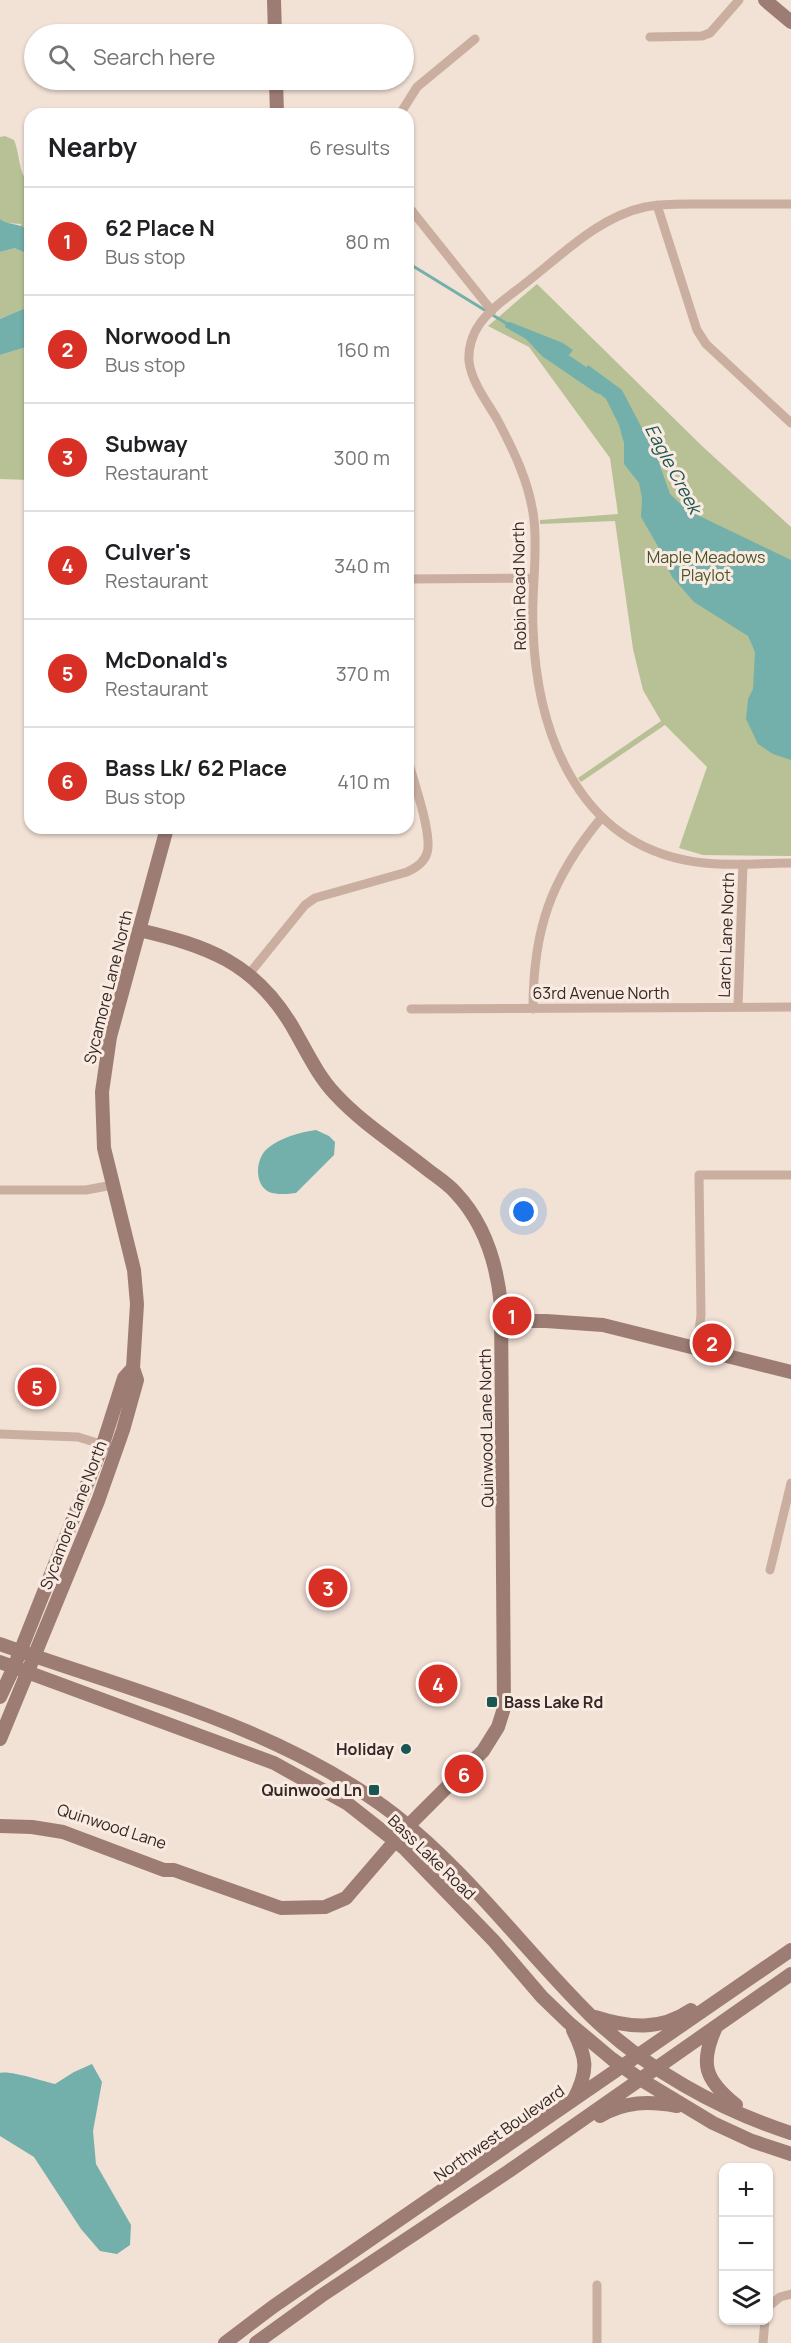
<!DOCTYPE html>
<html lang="en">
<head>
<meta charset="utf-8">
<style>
  :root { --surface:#fff; --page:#f6f6f6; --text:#202124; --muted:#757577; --line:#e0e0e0; --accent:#d93025 }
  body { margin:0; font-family:Manrope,sans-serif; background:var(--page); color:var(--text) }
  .controls { position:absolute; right:18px; bottom:18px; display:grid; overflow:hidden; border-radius:12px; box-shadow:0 2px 4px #0004 }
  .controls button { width:54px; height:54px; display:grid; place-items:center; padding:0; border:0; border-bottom:2px solid var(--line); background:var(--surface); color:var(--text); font:30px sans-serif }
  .you { position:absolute; left:524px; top:1212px; width:21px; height:21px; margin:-15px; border:4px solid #fff; border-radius:50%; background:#1a73e8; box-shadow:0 0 0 9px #1a73e833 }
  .badge { display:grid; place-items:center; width:39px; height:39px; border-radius:50%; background:var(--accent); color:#fff; font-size:20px; font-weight:700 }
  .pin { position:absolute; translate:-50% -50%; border:3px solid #fff; box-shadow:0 2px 6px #0006 }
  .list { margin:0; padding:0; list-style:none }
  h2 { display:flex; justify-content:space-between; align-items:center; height:78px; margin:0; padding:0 24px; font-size:26px }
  h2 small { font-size:20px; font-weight:400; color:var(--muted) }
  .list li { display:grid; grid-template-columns:39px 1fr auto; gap:18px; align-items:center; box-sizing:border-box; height:108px; padding:0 24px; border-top:2px solid var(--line) }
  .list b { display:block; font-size:22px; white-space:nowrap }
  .list p { margin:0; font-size:20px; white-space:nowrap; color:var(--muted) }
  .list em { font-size:20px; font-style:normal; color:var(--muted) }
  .icon { flex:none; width:33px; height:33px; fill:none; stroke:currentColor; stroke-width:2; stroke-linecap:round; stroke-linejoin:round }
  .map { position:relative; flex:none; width:791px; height:2343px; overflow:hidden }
  .search { position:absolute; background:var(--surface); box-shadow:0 2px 4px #0004; left:24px; top:24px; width:390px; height:66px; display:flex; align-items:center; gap:15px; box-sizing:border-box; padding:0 21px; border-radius:33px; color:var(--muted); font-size:22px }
  .panel { position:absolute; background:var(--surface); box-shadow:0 2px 4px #0004; left:24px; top:108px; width:390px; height:726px; border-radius:18px }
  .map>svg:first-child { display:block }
</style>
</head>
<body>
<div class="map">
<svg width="791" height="2343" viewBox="0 0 791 2343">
  <rect width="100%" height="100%" fill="#f2e1d5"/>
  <path fill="#b7c195" d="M5,136L14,140C21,157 17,171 30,185V311L23,309L0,319V252L15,248L21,224L5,223L0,219V137Z
    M537,284L702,446L791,527V856L703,855L679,848L707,767L665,725L581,782L578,778L661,721L643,690L633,649L615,521L540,524V520L618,514L610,458L529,347L488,326Z
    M30,346V480L0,479V355Z"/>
  <path fill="#73b0ab" d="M0,219C11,228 28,220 30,239C30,245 30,248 26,253L15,248L0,252Z
    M23,309L30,311V346L0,355V319Z
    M510,322L563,343L573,350L561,365L539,353L526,339L505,327L506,323Z
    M588,365L622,390L657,457L670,494L687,510L791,560V760L773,754L758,744L746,719L748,699L753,689L755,652L748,636L694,602L672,577L660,550L641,517L642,498L639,483L624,464V443L619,425L606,399L580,376Z
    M316,1130L329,1136L335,1142L334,1155L296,1193C288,1194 277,1195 269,1192C253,1184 256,1157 268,1148C280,1138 300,1132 316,1130Z
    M92,2064L102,2082L93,2131L96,2164L131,2225L130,2245L117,2254L100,2251L81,2229L34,2157L0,2136V2073C10,2070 42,2081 55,2084L74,2072Z"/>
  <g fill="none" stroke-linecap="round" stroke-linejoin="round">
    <path stroke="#73b0ab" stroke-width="3" d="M408,263L509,325"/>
    <path stroke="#73b0ab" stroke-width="16" d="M547,350L600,386"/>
    <path stroke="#caafa1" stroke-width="9" d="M650,37L702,36L710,33L739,0
      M320,113L322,114
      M400,114L417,87L475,39
      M791,204C762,204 733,204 704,204C685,204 664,203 645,207C599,217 563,254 527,282C511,295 490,308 479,325C472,335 468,349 469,361C471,381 487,402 497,419C514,451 530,484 534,520C538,556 531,593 533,629C537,737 581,850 704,863C733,866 762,863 791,863
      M657,205L697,330L706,344L791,423
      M408,206L492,311
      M408,579L534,578
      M249,974L305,905L315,898L407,872C416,868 424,863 427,853C433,835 413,780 408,760
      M738,1007L743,864
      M411,1009L791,1007
      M533,1009C533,929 551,878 602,817
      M0,1190H86L113,1185
      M693,1347L699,1331L701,1315L699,1175H791
      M0,1434L78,1437L117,1449
      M770,1570L791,1483
      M597,2285V2343
      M768,2307L780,2297L791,2294
      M763,2343L765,2320"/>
    <path stroke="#9d7d73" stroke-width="14" d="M274,0L275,34
      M765,0L791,22
      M276,80L277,114
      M501,1321H546L603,1325L791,1372
      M0,1644C134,1692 281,1727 395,1815C469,1873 525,1951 591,2016C646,2069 719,2110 791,2133
      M0,1662L274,1763L348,1804L404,1848L494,1941L542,1997L569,2023L612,2059L640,2079L713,2123L752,2141L791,2154
      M0,1697L14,1667L103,1444L124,1378L133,1368
      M0,1739L98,1501L123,1430L137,1380L133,1368L137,1304L134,1270L104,1148L102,1092L110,1037L167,828
      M0,1826L32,1827L63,1832L164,1870H174L281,1908L325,1907L346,1898L408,1826L483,1751L498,1727L504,1708L501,1305C497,1264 485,1224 456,1193C448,1184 437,1177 428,1170C397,1145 363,1124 336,1095C317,1075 306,1050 292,1026C254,962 207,946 139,930
      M595,2017C629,2028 660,2031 691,2010
      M716,2027C699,2064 705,2080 736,2105
      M573,2030C587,2058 589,2070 574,2099
      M600,2116C625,2101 649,2101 677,2106
      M225,2343L274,2306L791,1950
      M256,2343L321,2296L509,2171L791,1974"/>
  </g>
  <g fill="#195653" stroke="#f9ebe1" stroke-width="2">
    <rect x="486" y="1696" width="12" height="12" rx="3"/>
    <circle cx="406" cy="1749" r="6"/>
    <rect x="368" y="1784" width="12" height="12" rx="3"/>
  </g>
  <g text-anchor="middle" stroke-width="6" stroke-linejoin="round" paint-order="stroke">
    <g font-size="16" fill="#485327" stroke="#f9ebe1">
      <text x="706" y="563">Maple Meadows<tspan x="706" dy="18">Playlot</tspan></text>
    </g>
    <g font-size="16" fill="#342724" stroke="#f9ebe1">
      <text transform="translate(519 586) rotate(-91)" y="6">Robin Road North</text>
      <text transform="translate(726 935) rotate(-88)" y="6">Larch Lane North</text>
      <text transform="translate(108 987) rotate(-76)" y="6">Sycamore Lane North</text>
      <text x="601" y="999">63rd Avenue North</text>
      <text transform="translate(486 1428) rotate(-91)" y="6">Quinwood Lane North</text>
      <text transform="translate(73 1515) rotate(-69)" y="6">Sycamore Lane North</text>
      <text transform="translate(112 1826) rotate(18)" y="6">Quinwood Lane</text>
      <text transform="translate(432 1857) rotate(44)" y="6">Bass Lake Road</text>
      <text transform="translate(499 2133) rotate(-35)" y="6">Northwest Boulevard</text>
    </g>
    <g font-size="16" font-weight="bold" fill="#342724" stroke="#f9ebe1" text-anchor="end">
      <text x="504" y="1708" text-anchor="start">Bass Lake Rd</text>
      <text x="394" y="1755">Holiday</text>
      <text x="362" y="1796">Quinwood Ln</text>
    </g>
    <g font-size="18" font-style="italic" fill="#195653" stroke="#f9ebe1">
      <text transform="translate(673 469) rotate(62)" y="6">Eagle Creek</text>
    </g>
  </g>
</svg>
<div class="controls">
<button>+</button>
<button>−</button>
<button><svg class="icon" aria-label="layers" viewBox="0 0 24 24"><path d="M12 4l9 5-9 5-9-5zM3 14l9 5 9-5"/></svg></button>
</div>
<div class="you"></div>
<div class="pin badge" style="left:512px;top:1316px">1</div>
<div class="pin badge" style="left:712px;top:1343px">2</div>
<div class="pin badge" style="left:328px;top:1588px">3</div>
<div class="pin badge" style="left:438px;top:1684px">4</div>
<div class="pin badge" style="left:37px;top:1387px">5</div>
<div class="pin badge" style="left:464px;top:1774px">6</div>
<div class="search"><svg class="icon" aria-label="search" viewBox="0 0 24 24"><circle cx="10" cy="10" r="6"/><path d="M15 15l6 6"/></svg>Search here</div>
<section class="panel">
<h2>Nearby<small>6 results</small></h2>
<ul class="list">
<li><span class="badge">1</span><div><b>62 Place N</b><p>Bus stop</p></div><em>80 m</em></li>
<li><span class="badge">2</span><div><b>Norwood Ln</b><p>Bus stop</p></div><em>160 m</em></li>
<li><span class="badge">3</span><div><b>Subway</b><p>Restaurant</p></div><em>300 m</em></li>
<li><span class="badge">4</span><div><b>Culver's</b><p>Restaurant</p></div><em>340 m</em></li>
<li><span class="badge">5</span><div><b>McDonald's</b><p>Restaurant</p></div><em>370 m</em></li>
<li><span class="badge">6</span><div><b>Bass Lk/ 62 Place</b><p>Bus stop</p></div><em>410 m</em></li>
</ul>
</section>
</div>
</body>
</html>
